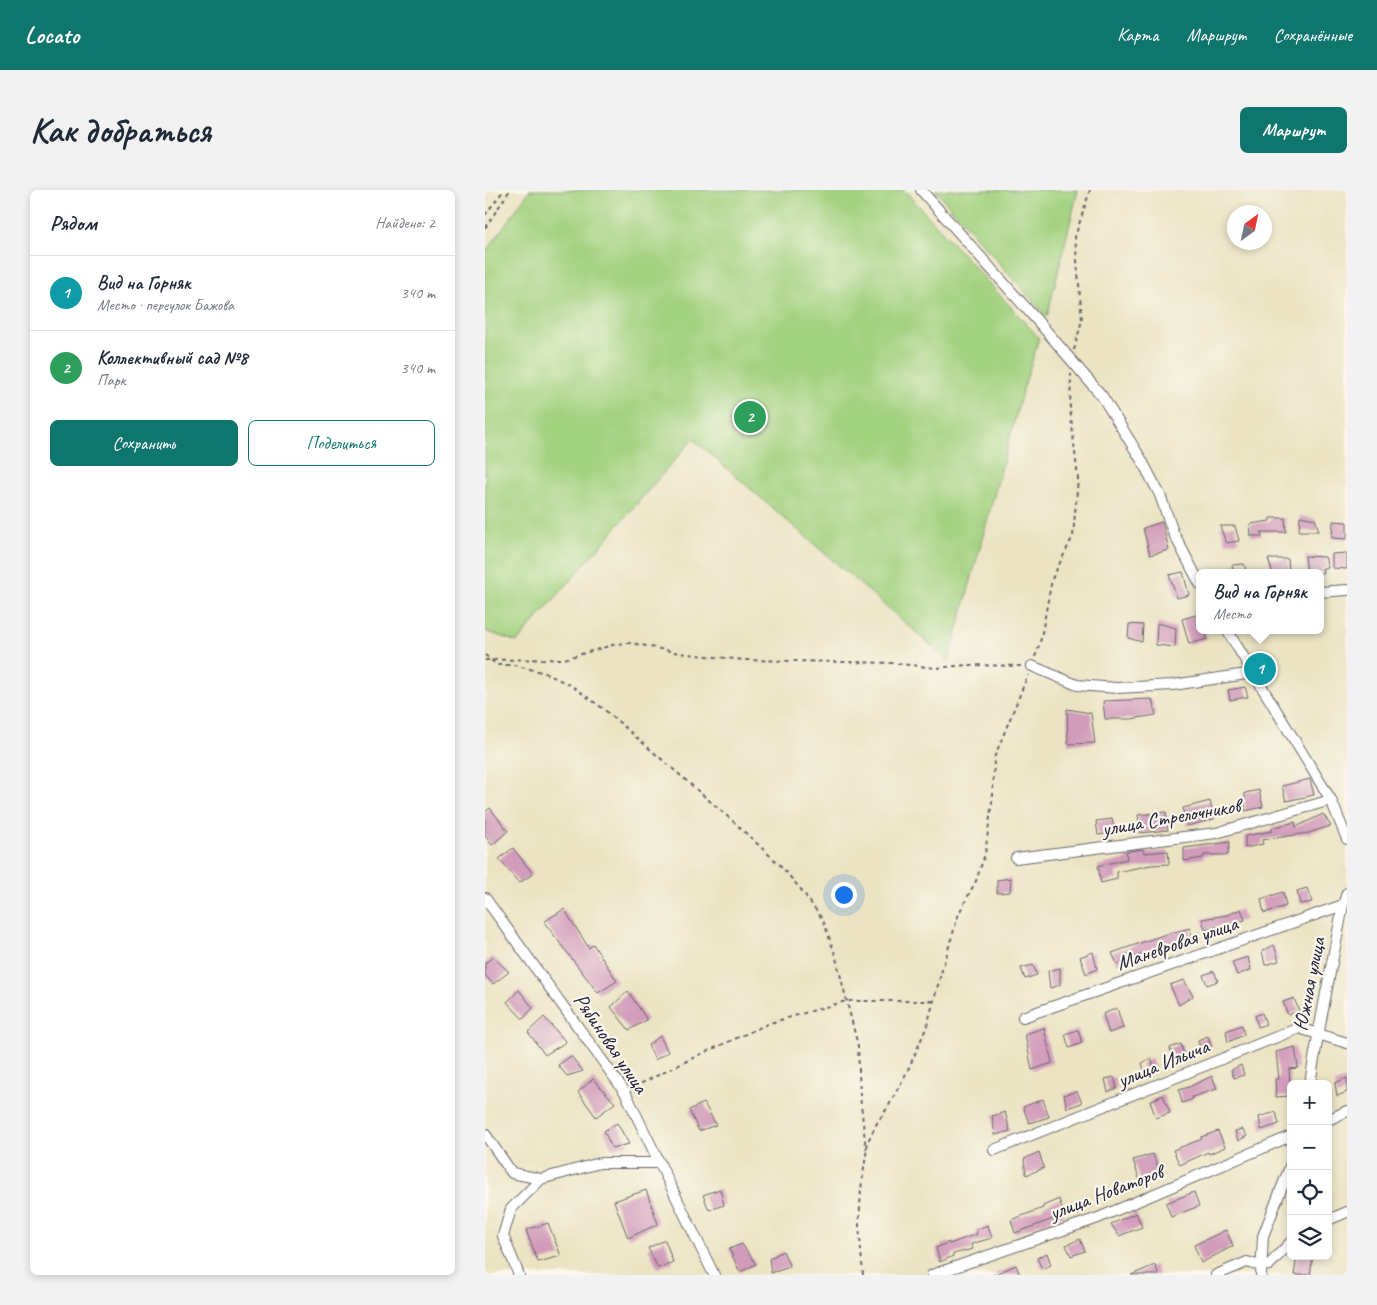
<!DOCTYPE html>
<html lang="ru">
<head>
<meta charset="utf-8">
<style>
  :root { --surface:#fff; --page:#f2f2f3; --text:#1f2937; --muted:#747a83; --line:#e0e1e3; --accent:#0f766e }
  body { margin:0; font-family:Caveat,sans-serif; background:var(--page); color:var(--text) }
  .controls { position:absolute; right:15px; bottom:15px; display:grid; overflow:hidden; border-radius:8px; box-shadow:0 2px 8px #0003 }
  .controls button { width:45px; height:45px; display:grid; place-items:center; padding:0; border:0; border-bottom:1px solid var(--line); background:var(--surface); color:var(--text); font:25px sans-serif }
  .compass { position:absolute; left:742px; top:15px; width:45px; height:45px; border-radius:50%; background:var(--surface); box-shadow:0 2px 8px #0003; rotate:33deg }
  .you { position:absolute; left:358px; top:704px; width:18px; height:18px; margin:-12px; border:4px solid #fff; border-radius:50%; background:#1a73e8; box-shadow:0 0 0 8px #1a73e833 }
  .badge { display:grid; place-items:center; width:32px; height:32px; border-radius:50%; background:var(--accent); color:#fff; font-size:16px; font-weight:700 }
  .pin { position:absolute; translate:-50% -50%; border:2px solid #fff; box-shadow:0 1px 5px #0006 }
  .popup { position:absolute; left:711px; top:379px; width:128px; height:65px; box-sizing:border-box; display:grid; place-content:center; border-radius:8px; background:var(--surface); filter:drop-shadow(0 1px 4px #0005); font-size:16px; white-space:nowrap; color:var(--muted) }
  .popup b { font-size:19px; color:var(--text) }
  .popup::after { content:''; position:absolute; left:50%; top:100%; margin-left:-10px; border:10px solid transparent; border-top-color:var(--surface) }
  .list { margin:0; padding:0; list-style:none }
  h2 { display:flex; justify-content:space-between; align-items:center; height:65px; margin:0; padding:0 20px; font-size:21px }
  h2 small { font-size:16px; font-weight:400; color:var(--muted) }
  .list li { display:grid; grid-template-columns:32px 1fr auto; gap:15px; align-items:center; box-sizing:border-box; height:75px; padding:0 20px; border-top:1px solid var(--line) }
  .list b { display:block; font-size:19px; white-space:nowrap }
  .list p { margin:0; font-size:16px; white-space:nowrap; color:var(--muted) }
  .list em { font-size:16px; font-style:normal; color:var(--muted) }
  .actions { display:flex; gap:10px; padding:15px 20px }
  .actions a { flex:1; padding:11px 0; border:1px solid var(--accent); border-radius:8px; text-align:center; font-size:18px; color:var(--accent) }
  .actions .main { background:var(--accent); color:#fff }
  .icon { flex:none; width:28px; height:28px; fill:none; stroke:currentColor; stroke-width:2; stroke-linecap:round; stroke-linejoin:round }
  .map { position:relative; flex:none; width:862px; height:1085px; overflow:hidden; border-radius:8px }
  header { display:flex; align-items:center; gap:30px; box-sizing:border-box; height:70px; padding:0 25px; background:var(--accent); color:#fff }
  header strong { font-size:24px }
  nav { display:flex; gap:28px; margin-inline-start:auto; font-size:18px }
  .intro { display:flex; align-items:center; justify-content:space-between; box-sizing:border-box; height:120px; padding:0 30px }
  h1 { margin:0; font-size:35px }
  .button { padding:12px 22px; border-radius:8px; background:var(--accent); color:#fff; font-size:18px; font-weight:700 }
  main { display:flex; gap:30px; padding:0 30px }
  aside { flex:1; background:var(--surface); border-radius:8px; box-shadow:0 2px 8px #0003 }
  .map>svg:first-child { display:block }
</style>
</head>
<body>
<header>
<strong>Locato</strong>
<nav><a>Карта</a><a>Маршрут</a><a>Сохранённые</a></nav>
</header>
<div class="intro"><h1>Как добраться</h1><a class="button">Маршрут</a></div>
<main>
<aside>
<h2>Рядом<small>Найдено: 2</small></h2>
<ul class="list">
<li><span class="badge" style="background:#0f9aa8">1</span><div><b>Вид на Горняк</b><p>Место · переулок Бажова</p></div><em>340 m</em></li>
<li><span class="badge" style="background:#2e9e5b">2</span><div><b>Коллективный сад №8</b><p>Парк</p></div><em>340 m</em></li>
</ul>
<div class="actions"><a class="main">Сохранить</a><a>Поделиться</a></div>
</aside>
<div class="map">
<svg width="862" height="1085" viewBox="0 0 862 1085">
  <rect width="100%" height="100%" fill="#fbf7ec"/>
  <filter id="ink" filterUnits="userSpaceOnUse"><feTurbulence type="fractalNoise" baseFrequency=".02" numOctaves="2"/><feDisplacementMap in="SourceGraphic" scale="10" xChannelSelector="R" yChannelSelector="G"/><feConvolveMatrix kernelMatrix="1 2 1 2 8 2 1 2 1" color-interpolation-filters="sRGB"/></filter>
  <filter id="wash" filterUnits="userSpaceOnUse"><feTurbulence type="fractalNoise" baseFrequency=".0096" numOctaves="4" result="noise"/><feDisplacementMap in="SourceGraphic" scale="20" xChannelSelector="R" yChannelSelector="G"/><feGaussianBlur stdDeviation="1.12" result="paint"/><feColorMatrix in="noise" values="0 0 0 0 0 0 0 0 0 0 0 0 0 0 0 0 0 1.4 0 .05"/><feComposite in="paint" operator="in"/></filter>
  <g filter="url(#wash)">
    <rect width="100%" height="100%" fill="#ebe3c2"/>
    <path fill="#a3d280" stroke="#627a5e" d="M45,0H419L554,148L536,206L464,471L208,249L32,452L0,441V63Z
      M450,0H593L562,127Z"/>
    <g id="blocks">
      <path fill="#d19bba" d="M815,326L830,329L834,341H814Z
        M785,328H800L801,342H776L777,346H766L765,334L785,331Z
        M848,331L862,332V349L847,348Z
        M677,332L684,360L665,365L658,338Z
        M735,336H750L754,351L741,353Z
        M862,363V379L847,378V364Z
        M820,366L840,367L843,378H837L838,383H822Z
        M783,369H803L804,383H788Z
        M759,374L762,383H749L747,375Z
        M698,382L704,405L692,408L684,385Z
        M715,424V440H720L722,449L704,454L697,429Z
        M672,433L691,438L690,457L671,455Z
        M644,434L658,435L657,452L643,448Z
        M760,497L763,507L745,510L743,500Z
        M667,509L671,525L646,529H620L618,511Z
        M582,519L606,523L610,553L583,554Z
        M825,589L829,605L801,611L797,596Z
        M774,600L778,617L760,621V603Z
        M725,611L729,629L702,636L698,618Z
        M5,618L23,641L7,655L0,646V622Z
        M681,622L683,640L655,643L653,625Z
        M838,624L846,636L823,643L777,650L778,654L760,658V646L787,641V638L810,632L811,637Z
        M627,629L630,642L613,645L611,631Z
        M745,652L743,665H719L718,668L699,671V658Z
        M28,658L48,684L34,693L14,669Z
        M658,659L659,663L683,661L684,674L666,675L632,682V689L616,693L613,676L642,669L641,662L644,661Z
        M526,688L525,702L512,703V690Z
        M822,698L827,712L815,714L812,701Z
        M798,702L801,716L779,723L776,709Z
        M79,719L104,758L108,754L132,791L113,803L59,732Z
        M756,719L760,730L720,740L717,729L742,725Z
        M705,738L708,751L680,758L681,761L662,766L660,763L632,774L627,763L678,745Z
        M789,755L794,771L780,775L777,761Z
        M608,762L612,779L601,784L595,767Z
        M8,767L24,782L8,794L0,785V773Z
        M763,767L766,780L752,785L747,772Z
        M548,775L552,785L540,789L536,778Z
        M575,778V795L565,798L563,781Z
        M729,781L733,791L722,795L718,785Z
        M699,790L708,806L694,815L685,795Z
        M34,800L48,818L38,829L22,812Z
        M143,801L162,830L144,840L126,817Z
        M809,808L814,821L803,825L798,812Z
        M632,818L638,838L624,843L618,824Z
        M777,823L781,834L773,837L770,826Z
        M59,827L81,852L60,865L43,842Z
        M757,835L759,845L743,852L741,841Z
        M559,838L567,873L547,880L540,844Z
        M593,840L597,853L584,858L580,844Z
        M175,846L183,862L170,870L163,855Z
        M723,846L726,856L715,860L713,850Z
        M696,854L700,868L689,872L685,858Z
        M810,857L813,878L804,879L806,906L791,907L790,889H794L791,862Z
        M86,866L98,881L82,886L73,875Z
        M666,868L671,882L661,887L657,873Z
        M756,875L759,885L749,888L746,880Z
        M727,886L732,899L707,907L708,909L697,913L694,900L704,897Z
        M629,887L632,898L623,902L620,889Z
        M862,888V902L852,906L850,893Z
        M108,889L130,913L111,927L93,902Z
        M592,901L597,913L582,918L579,905Z
        M678,905L685,923L671,928L665,911Z
        M558,909L564,927L544,933L538,917Z
        M219,913L231,935L214,941L204,920Z
        M520,922L525,941L510,945L507,926Z
        M791,922L794,934L776,940L774,927Z
        M132,933L144,954L127,958L119,941Z
        M757,939L762,946L753,951L750,941Z
        M733,941L740,957L724,964L723,962L695,975L688,960L717,949L716,947Z
        M554,962L559,978L541,985L539,969Z
        M668,964L676,984L655,991L648,970Z
        M235,999L239,1015L224,1020L218,1005Z
        M161,1000L173,1034L143,1048L129,1011Z
        M709,1002L714,1016L686,1027L681,1013Z
        M574,1009L579,1025L530,1043L526,1030L558,1018V1016Z
        M651,1023L657,1037L634,1046L626,1034Z
        M63,1033L76,1066L53,1072L41,1040Z
        M503,1035L507,1048L486,1054L488,1059L468,1064V1066L455,1072L451,1058L464,1052V1054L492,1044L491,1040Z
        M741,1040L748,1056L716,1073L709,1055Z
        M595,1049L600,1061L586,1066L581,1055Z
        M180,1050L188,1072L173,1078L163,1058Z
        M257,1054L271,1074L255,1082L244,1059Z
        M298,1061L305,1077L286,1083L284,1069Z
        M562,1063L566,1075L557,1079L552,1068Z
        M812,1066H828L825,1085H809Z
        M531,1075L535,1085H508Z
        M670,1075L674,1085H646Z"/>
    </g>
  </g>
  <g filter="url(#ink)">
    <use href="#blocks" fill-opacity="0" stroke="#68666a" stroke-width="1"/>
    <g fill="none" stroke-linecap="round" stroke-linejoin="round">
      <g stroke="#68666a" stroke-width="12">
        <path id="minor" d="M436,0L557,136L617,206L656,269L675,305L688,342L715,394
          M835,402L862,400
          M742,440L846,610L862,649
          M547,476L592,495L632,498L688,495L768,483
          M531,668L731,643L846,610
          M0,708L140,902L229,1085
          M538,827L858,715
          M825,894C834,834 847,775 858,715L862,703
          M843,930L862,921
          M0,944L27,983L56,989
          M509,960L814,838L862,853
          M843,1030L862,1022
          M34,1085L18,1046L26,1019L56,989L115,973H175
          M447,1085L613,1028L806,946
          M731,1085L762,1072L776,1076L784,1075L806,1052
          M776,1085L778,1046L806,974"/>
      </g>
      <path stroke="#68666a" stroke-width="2" stroke-dasharray="4 4" stroke-linecap="butt" d="M0,25L19,0
        M0,38L25,0
        M589,160L597,130L590,47L605,0
        M0,465L12,475H29L60,483L87,496L120,520L250,633L295,675L318,702L338,730L350,764L373,856L375,906L381,959
        M550,467L555,453L567,389L588,346L593,289L585,218L586,184
        M0,470L79,469L131,454L147,453L194,463L259,470L408,473L451,478L482,475L539,476
        M149,897L214,865L285,833L361,811H449
        M378,1085L374,1035L376,999L383,951L392,933L403,917L423,880L442,836L457,780L474,723L491,691L500,664L508,605L509,568L543,485"/>
      <use href="#minor" stroke="#fff" stroke-width="10"/>
    </g>
  </g>
  <g text-anchor="middle" stroke-width="4.5" stroke-linejoin="round" paint-order="stroke">
    <g font-size="21" fill="#22223b" stroke="#fbf7ec">
      <text transform="translate(686 627) rotate(-10)" y="7">улица Стрелочников</text>
      <text transform="translate(692 753) rotate(-19)" y="7">Маневровая улица</text>
      <text transform="translate(824 794) rotate(-79)" y="7">Южная улица</text>
      <text transform="translate(126 853) rotate(56)" y="7">Рябиновая улица</text>
      <text transform="translate(678 873) rotate(-22)" y="7">улица Ильича</text>
      <text transform="translate(621 1002) rotate(-21)" y="7">улица Новаторов</text>
    </g>
  </g>
</svg>
<div class="controls">
<button>+</button>
<button>−</button>
<button><svg class="icon" aria-label="locate" viewBox="0 0 24 24"><circle cx="12" cy="12" r="6"/><path d="M12 2v4M12 18v4M2 12h4M18 12h4"/></svg></button>
<button><svg class="icon" aria-label="layers" viewBox="0 0 24 24"><path d="M12 4l9 5-9 5-9-5zM3 14l9 5 9-5"/></svg></button>
</div>
<svg class="compass" viewBox="-18 -18 36 36"><path d="M0-13l5 13h-10z" fill="#e53935"/><path d="M0 13l5-13h-10z" fill="#747a83"/></svg>
<div class="you"></div>
<div class="pin badge" style="left:775px;top:479px;background:#0f9aa8">1</div>
<div class="popup"><b>Вид на Горняк</b>Место</div>
<div class="pin badge" style="left:265px;top:227px;background:#2e9e5b">2</div>
</div>
</main>
</body>
</html>
